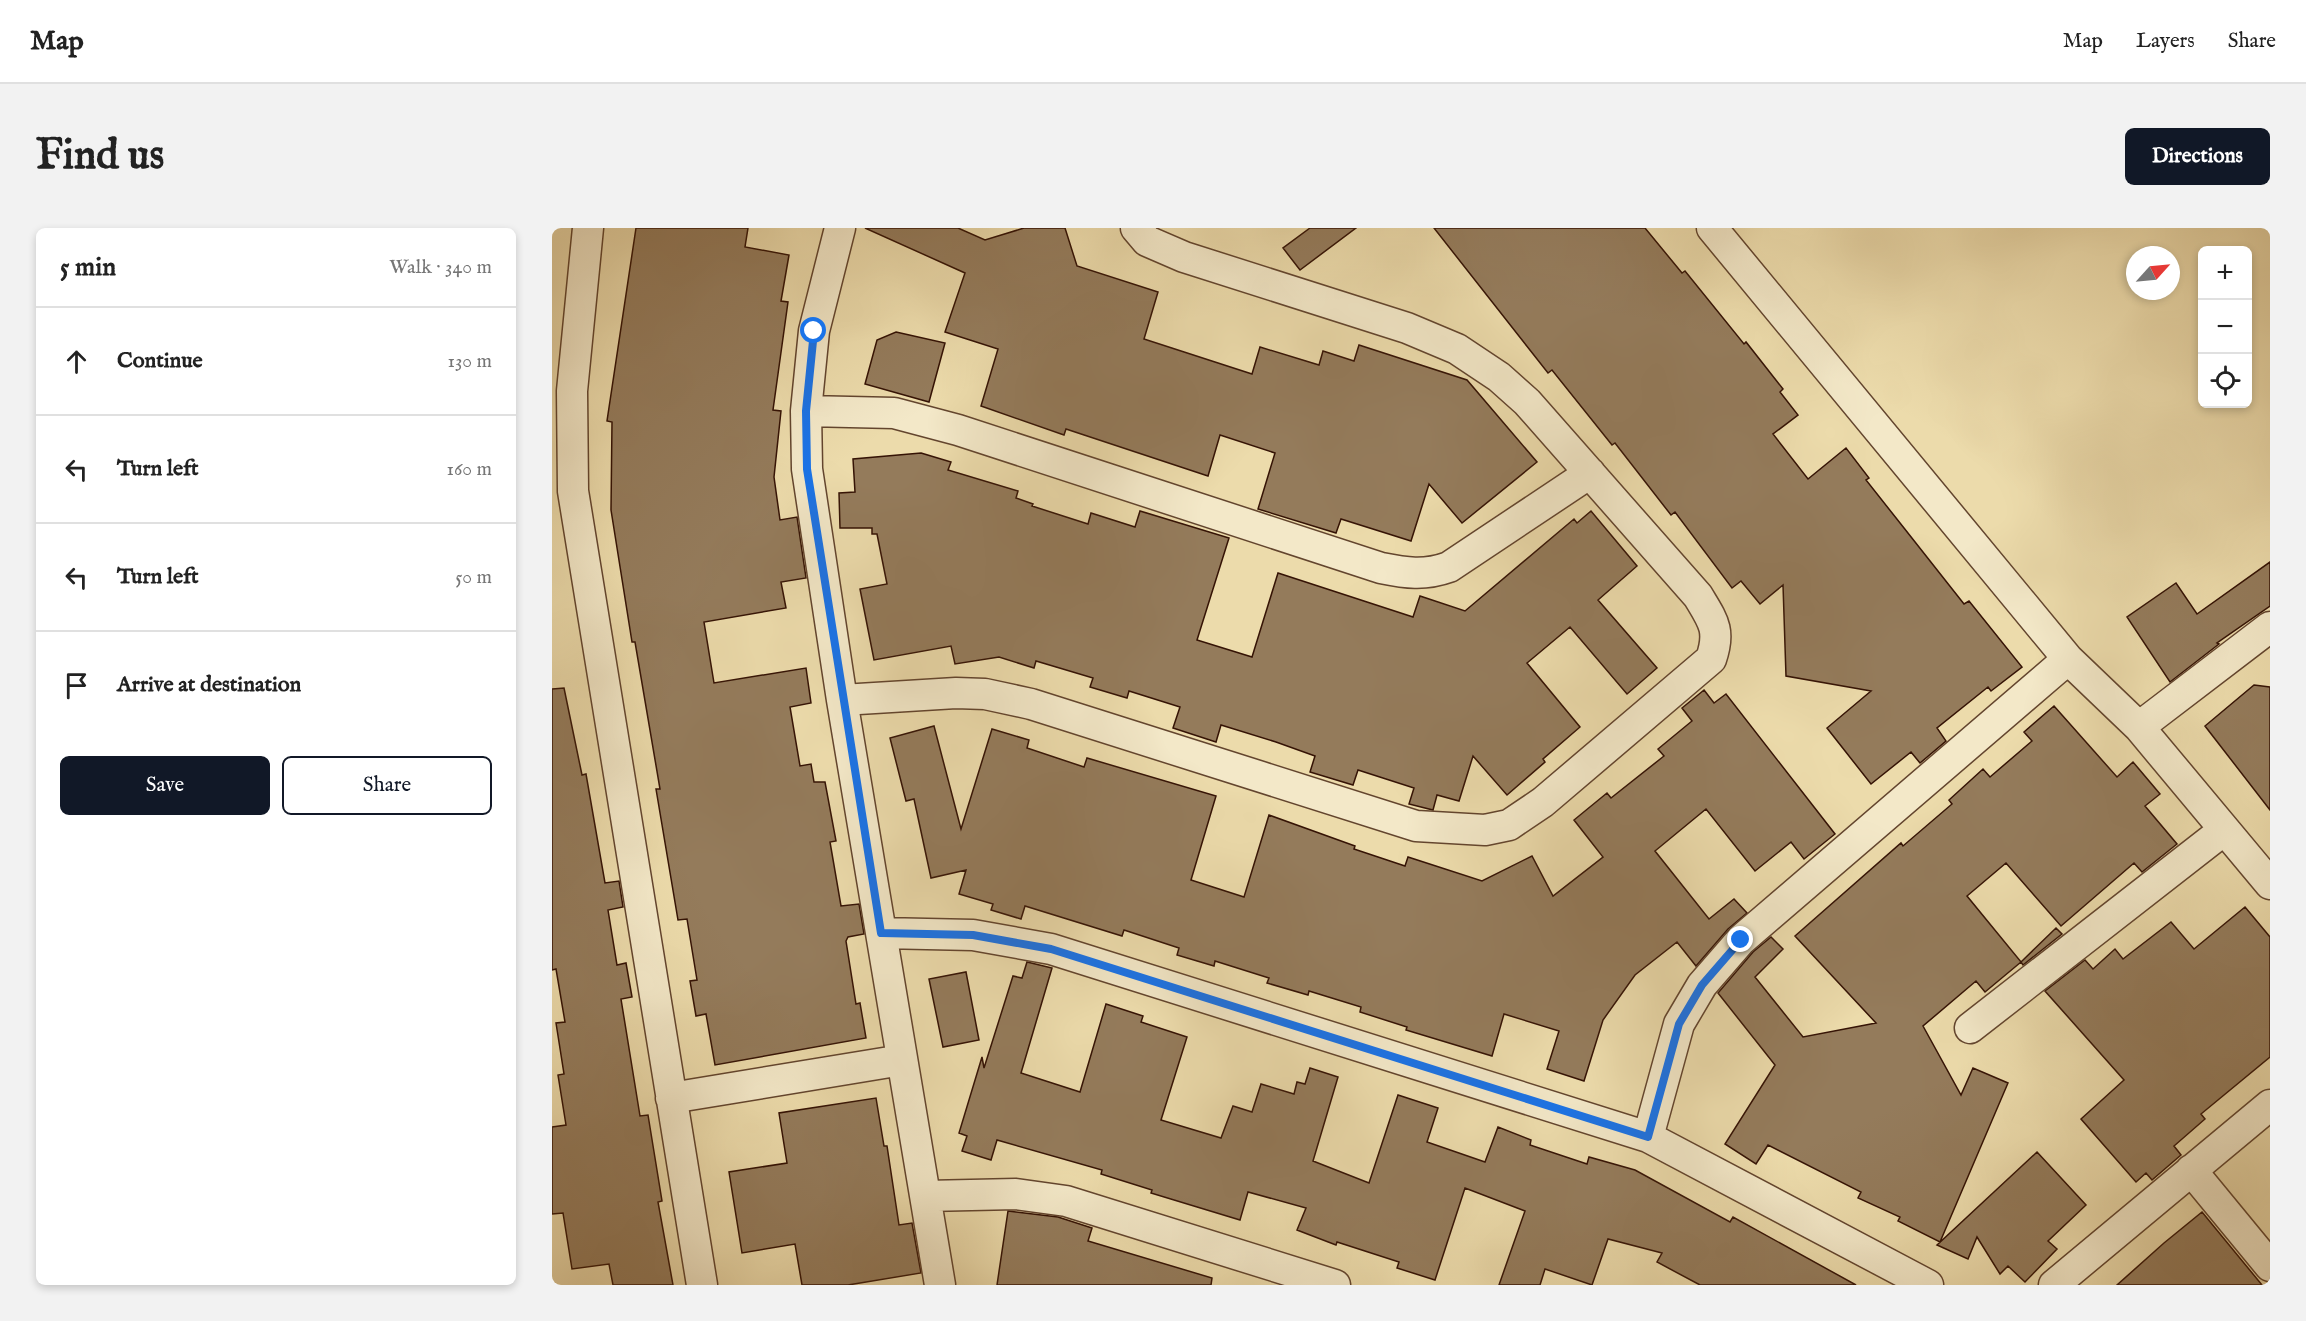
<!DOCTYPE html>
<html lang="en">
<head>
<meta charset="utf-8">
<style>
  :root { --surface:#fff; --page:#f2f2f2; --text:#222; --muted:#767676; --line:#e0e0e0; --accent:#111827 }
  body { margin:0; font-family:"IM FELL English",serif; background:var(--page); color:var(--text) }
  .controls { position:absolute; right:18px; top:18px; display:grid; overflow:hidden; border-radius:9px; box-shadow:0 3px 9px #0003 }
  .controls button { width:54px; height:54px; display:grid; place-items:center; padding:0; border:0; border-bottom:2px solid var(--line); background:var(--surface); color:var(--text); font:30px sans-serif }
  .compass { position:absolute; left:1574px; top:18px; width:54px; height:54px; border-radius:50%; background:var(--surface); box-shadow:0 3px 9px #0003; rotate:63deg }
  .stop { position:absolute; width:18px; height:18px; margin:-14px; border:4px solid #1a73e8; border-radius:50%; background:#fff }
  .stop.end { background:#1a73e8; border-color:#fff; box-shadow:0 2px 6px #0008 }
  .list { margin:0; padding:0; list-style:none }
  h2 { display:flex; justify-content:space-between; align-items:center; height:78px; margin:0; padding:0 24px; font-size:26px }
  h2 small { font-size:20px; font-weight:400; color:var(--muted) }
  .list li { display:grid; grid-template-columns:39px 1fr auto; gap:18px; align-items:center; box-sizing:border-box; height:108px; padding:0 24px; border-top:2px solid var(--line) }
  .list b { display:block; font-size:22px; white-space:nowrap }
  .list em { font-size:20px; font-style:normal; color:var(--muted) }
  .actions { display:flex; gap:12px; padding:18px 24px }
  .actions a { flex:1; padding:14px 0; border:2px solid var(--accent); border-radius:9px; text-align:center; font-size:21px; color:var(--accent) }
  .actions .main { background:var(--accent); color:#fff }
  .icon { flex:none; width:33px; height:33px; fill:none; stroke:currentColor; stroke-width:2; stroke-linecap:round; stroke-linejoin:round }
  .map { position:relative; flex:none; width:1718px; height:1057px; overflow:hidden; border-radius:9px }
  header { display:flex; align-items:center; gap:36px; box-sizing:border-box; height:84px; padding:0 30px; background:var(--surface); border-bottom:2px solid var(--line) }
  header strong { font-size:28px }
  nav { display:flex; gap:33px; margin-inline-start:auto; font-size:21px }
  .intro { display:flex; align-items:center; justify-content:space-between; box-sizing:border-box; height:144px; padding:0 36px }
  h1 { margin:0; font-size:42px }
  .button { padding:15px 27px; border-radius:9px; background:var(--accent); color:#fff; font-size:21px; font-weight:700 }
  main { display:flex; gap:36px; padding:0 36px }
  aside { flex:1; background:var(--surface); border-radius:9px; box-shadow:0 3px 9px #0003 }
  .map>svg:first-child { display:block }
</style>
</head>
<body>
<header>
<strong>Map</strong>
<nav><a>Map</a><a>Layers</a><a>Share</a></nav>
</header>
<div class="intro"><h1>Find us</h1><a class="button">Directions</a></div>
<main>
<aside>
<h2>5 min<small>Walk · 340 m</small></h2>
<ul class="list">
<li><svg class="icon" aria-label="ahead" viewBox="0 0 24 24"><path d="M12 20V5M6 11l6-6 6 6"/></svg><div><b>Continue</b></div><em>130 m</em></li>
<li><svg class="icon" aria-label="left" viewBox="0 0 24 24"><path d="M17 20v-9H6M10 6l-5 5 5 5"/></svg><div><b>Turn left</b></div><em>160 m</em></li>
<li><svg class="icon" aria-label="left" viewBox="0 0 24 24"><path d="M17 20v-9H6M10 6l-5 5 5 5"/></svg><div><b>Turn left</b></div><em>50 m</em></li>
<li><svg class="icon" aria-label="arrive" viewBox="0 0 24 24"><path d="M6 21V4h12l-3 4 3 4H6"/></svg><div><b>Arrive at destination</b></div></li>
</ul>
<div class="actions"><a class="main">Save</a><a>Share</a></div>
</aside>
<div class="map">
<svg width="1718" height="1057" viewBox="0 0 1718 1057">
  <rect width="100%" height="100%" fill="#ecdbab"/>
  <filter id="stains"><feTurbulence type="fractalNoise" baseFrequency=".00333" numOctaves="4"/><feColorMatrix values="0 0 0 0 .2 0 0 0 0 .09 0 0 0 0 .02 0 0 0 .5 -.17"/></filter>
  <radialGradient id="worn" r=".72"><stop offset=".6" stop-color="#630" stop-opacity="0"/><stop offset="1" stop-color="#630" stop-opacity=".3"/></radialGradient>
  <path fill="#947b5b" stroke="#351305" stroke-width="1.5" d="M84,0H196L193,19L237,27L229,73L236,74L221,182L229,183L222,249L228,292L245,289L254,350L229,354L234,380L152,394L162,455L254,440L259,475L238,479L248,538L259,536L262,554H273L284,613L278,614L289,678L307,676L312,706L296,709L294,713L304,776L308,775L314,810L163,837L154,786L144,788L138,753L145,752L135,691L126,692L104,561H108L83,414H80L59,282L60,194L55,193Z
    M313,0H406L433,12L472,0H513L525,38L606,64L592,111L700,146L708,119L767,137L771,123L802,133L807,117L915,152L985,234L910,295L877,256L859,313L789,291L784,305L706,281L723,225L668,207L656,248L514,201L512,207L429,178L446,121L393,104L413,45Z
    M758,0H804L748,42L731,20Z
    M882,0H1093L1130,45L1133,43L1192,116L1194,114L1231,161L1228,164L1246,187L1221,206L1256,251L1294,220L1317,250L1314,252L1352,300L1412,376L1417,373L1470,439L1439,463L1436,459L1385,500L1394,513L1368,535L1359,524L1319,556L1275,500L1319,463L1234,448L1231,357L1208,376L1189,353L1180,360L1123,284L1119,287L1063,215L1060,217L1000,142L996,145Z
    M344,104L393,115L377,174L313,156L325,112Z
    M369,225L399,234L396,242L466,263L464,270L481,276L480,278L536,296L539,285L583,299L588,283L677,310L645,412L700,429L726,345L861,389L868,368L913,383L1022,291L1025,295L1039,283L1085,338L1046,372L1105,440L1075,466L1018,399L975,435L1028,499L991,531L993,534L955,567L921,528L907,573L885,567L881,582L857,576L862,560L806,542L801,557L758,544L763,528L724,514L669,497L664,514L621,500L628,479L577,463L575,470L538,459L541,450L484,433L482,440L447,429L403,436L399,418L322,432L308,361L335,356L325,306H320V300H288L287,265L303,264L301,231Z
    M1718,334V378L1665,415L1667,416L1618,454L1575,389L1624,355L1645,386Z
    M1702,457L1718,459V582L1653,498Z
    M12,460L30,547L34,546L53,655L67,653L71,679L56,682L65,737L74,735L80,769L69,771L88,888L96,887L110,973L106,974L121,1057H61L57,1036L20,1041L11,985L0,986V899L14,897L6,847L12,846L4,795L13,794L4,741L0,742V461Z
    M1152,462L1162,475L1174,466L1283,606L1252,631L1239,614L1203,643L1154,581L1103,623L1157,691L1182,671L1195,685L1176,701L1144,738L1125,714L1083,747L1051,792L1032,853L995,841L1007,803L952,786L940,828L854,802L855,799L808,784L809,779L757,763L756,767L715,755L717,750L663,733L662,738L625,727L627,720L572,702L570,708L473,678L469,691L439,682L441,676L407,666L414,642L379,650L362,571L354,573L338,510L382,498L409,601L440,501L477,512L475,520L532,539L535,530L664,568L639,652L692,669L717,587L803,618L802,621L853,638L856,629L930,653L980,628L1001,668L1051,629L1022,592L1055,565L1059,570L1112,528L1106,521L1140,493L1130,480Z
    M1502,478L1565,549L1581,534L1608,566L1593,578L1625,616L1590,644L1582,635L1509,698L1454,635L1415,668L1469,734L1504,700L1510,706L1471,737L1469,734L1433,764L1424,753L1371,798L1409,867L1421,840L1456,855L1388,1014L1346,993L1348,989L1306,970L1309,964L1216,917L1204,936L1173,916L1223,837L1166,765L1201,724L1219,709L1231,721L1203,749L1251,809L1324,795L1243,708L1349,615L1351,618L1400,576L1397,572L1431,541L1438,549L1480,513L1472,504Z
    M1693,679L1718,709V829L1649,886L1653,891L1622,918L1629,927L1600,952L1594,945L1584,954L1529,891L1572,852L1493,763L1533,732L1541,741L1563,721L1571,731L1619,694L1642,721Z
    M475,734L500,740L469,845L528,864L554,776L591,788L589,794L635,809L609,892L669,910L681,878L700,884L709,856L742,866L745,854L753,856L758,840L786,849L761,933L817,955L846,867L886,880L875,914L933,934L946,899L979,912L978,917L1035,936L1037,929L1083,942L1178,994L1181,989L1304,1057H1148L1105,1034L1110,1025L1056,1011L1040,1057L993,1041L988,1057H947L973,983L913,960L883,1052L845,1040L847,1034L785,1014L784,1017L745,1002L754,980L696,964L688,992L599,965L600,962L549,946L550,942L445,912L439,932L410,923L415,908L407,905L430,829L432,840L461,748L470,750Z
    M414,744L427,812L391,819L377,751Z
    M324,870L332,918H335L347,997L360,995L369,1045L296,1057H250L243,1016L190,1025L177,944L235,935L227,885Z
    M1485,924L1534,977L1496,1013L1505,1021L1473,1054L1456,1038L1448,1046L1425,1009L1416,1031L1385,1017Z
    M456,983L506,989L540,1000L536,1013L660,1050L659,1057H445Z
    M1650,984L1710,1057H1565L1612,1015Z"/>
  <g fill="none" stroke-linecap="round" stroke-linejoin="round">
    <g stroke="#63452e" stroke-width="33">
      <path id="street" d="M36,0L20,163L21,263L150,1057
        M288,0L262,103L254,183L255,241L290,472L388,1057
        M1160,0L1516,431L1587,499L1718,656
        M254,183L342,185L406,202L829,340C854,345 872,348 897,339L1038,245
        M290,472L404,465L433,466L479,476L864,598L933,602L957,597L991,574L1159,431C1169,402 1161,393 1146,368L975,174L947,149L905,121L855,100L632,29L595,13L584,0
        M1587,499L1718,399
        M329,705L421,707L499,721L1096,909L1376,1057
        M1418,800L1672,602
        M119,870L350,832
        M1096,909L1127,796L1150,757L1189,712L1516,431
        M1639,942L1718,1038
        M374,968L464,966L514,973L783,1057
        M1502,1057L1718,877"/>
    </g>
    <use href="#street" stroke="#f3e8c8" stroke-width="30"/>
  </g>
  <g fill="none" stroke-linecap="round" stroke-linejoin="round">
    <path stroke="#1a73e8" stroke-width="8" d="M262,103L254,183L255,241L329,705L421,707L499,721L1096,909L1127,796L1150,757L1189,712"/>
  </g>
  <rect width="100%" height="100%" filter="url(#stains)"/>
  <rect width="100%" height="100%" fill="url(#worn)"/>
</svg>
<div class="controls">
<button>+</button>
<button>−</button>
<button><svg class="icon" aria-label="locate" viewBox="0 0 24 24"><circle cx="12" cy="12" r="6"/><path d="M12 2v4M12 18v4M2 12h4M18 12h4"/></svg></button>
</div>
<svg class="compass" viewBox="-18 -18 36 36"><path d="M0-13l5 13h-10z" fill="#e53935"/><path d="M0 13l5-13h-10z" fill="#767676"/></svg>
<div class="stop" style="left:262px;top:103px"></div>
<div class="stop end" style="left:1189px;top:712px"></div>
</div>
</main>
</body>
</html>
